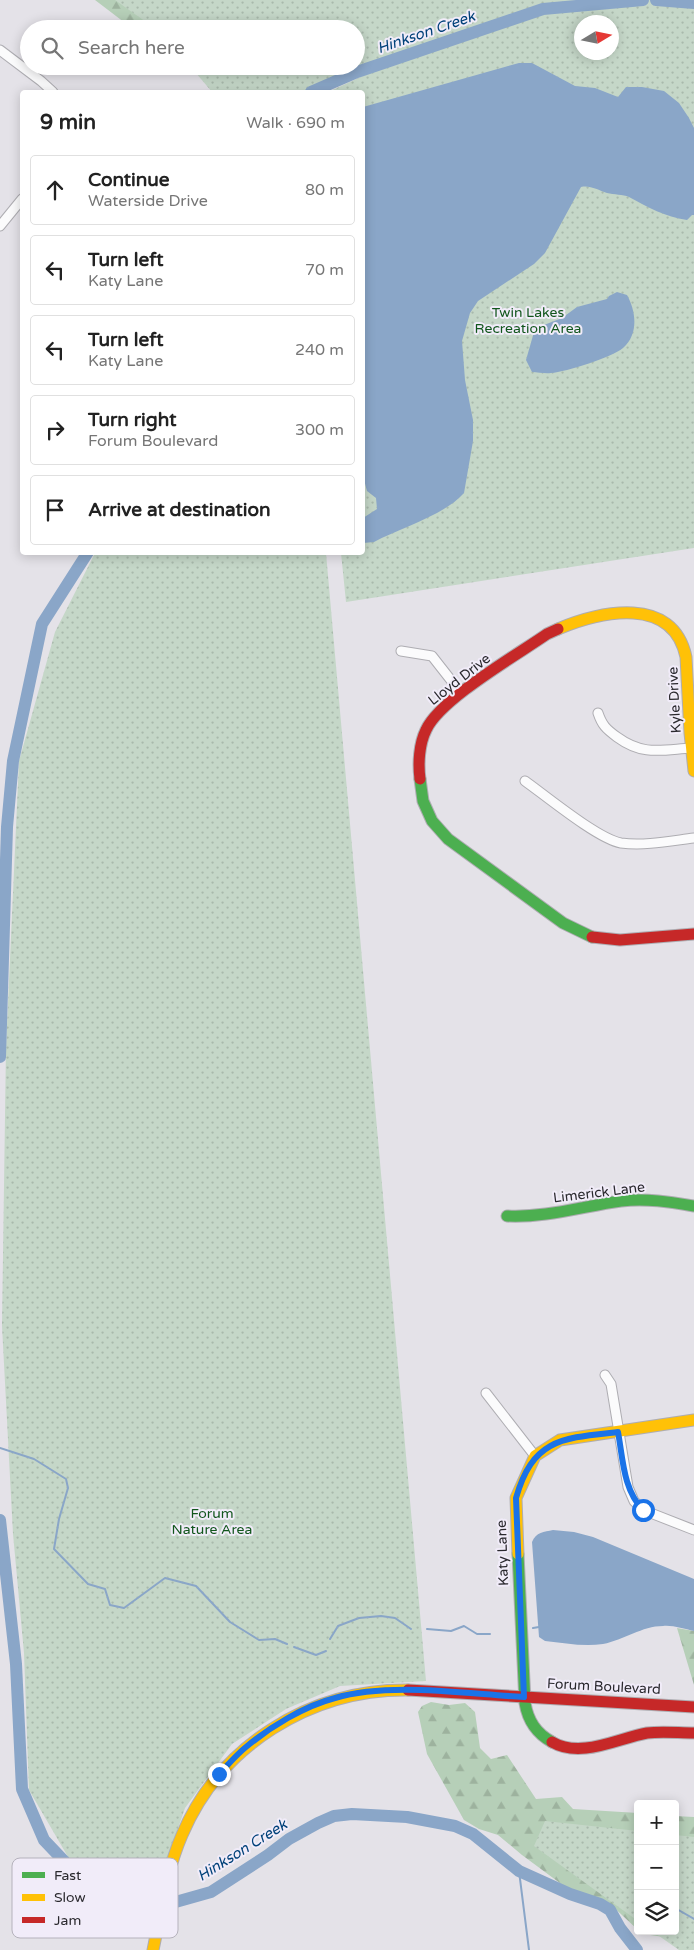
<!DOCTYPE html>
<html lang="en">
<head>
<meta charset="utf-8">
<style>
  :root { --surface:#fff; --page:#f6f6f6; --text:#222; --muted:#767676; --line:#e0e0e0 }
  body { margin:0; font-family:"Varela Round",sans-serif; background:var(--page); color:var(--text) }
  .controls { position:absolute; right:15px; bottom:15px; display:grid; overflow:hidden; border-radius:5px; box-shadow:0 2px 12px #0003 }
  .controls button { width:45px; height:45px; display:grid; place-items:center; padding:0; border:0; border-bottom:1px solid var(--line); background:var(--surface); color:var(--text); font:25px sans-serif }
  .compass { position:absolute; left:574px; top:15px; width:45px; height:45px; border-radius:50%; background:var(--surface); box-shadow:0 2px 12px #0003; rotate:80deg }
  .stop { position:absolute; width:15px; height:15px; margin:-11px; border:4px solid #1a73e8; border-radius:50%; background:#fff }
  .stop.end { background:#1a73e8; border-color:#fff; box-shadow:0 1px 5px #0008 }
  .list { margin:0; padding:0; list-style:none }
  h2 { display:flex; justify-content:space-between; align-items:center; height:65px; margin:0; padding:0 20px; font-size:21px }
  h2 small { font-size:16px; font-weight:400; color:var(--muted) }
  .list li { display:grid; grid-template-columns:32px 1fr auto; gap:15px; align-items:center; box-sizing:border-box; height:70px; margin:0 10px 10px; padding:0 10px; border:1px solid var(--line); border-radius:5px }
  .list b { display:block; font-size:19px; white-space:nowrap }
  .list p { margin:0; font-size:16px; white-space:nowrap; color:var(--muted) }
  .list em { font-size:16px; font-style:normal; color:var(--muted) }
  .icon { flex:none; width:28px; height:28px; fill:none; stroke:currentColor; stroke-width:2; stroke-linecap:round; stroke-linejoin:round }
  .map { position:relative; flex:none; width:694px; height:1950px; overflow:hidden }
  .search { position:absolute; background:var(--surface); box-shadow:0 2px 12px #0003; left:20px; top:20px; width:345px; height:55px; display:flex; align-items:center; gap:12px; box-sizing:border-box; padding:0 18px; border-radius:28px; color:var(--muted); font-size:19px }
  .panel { position:absolute; background:var(--surface); box-shadow:0 2px 12px #0003; left:20px; top:90px; width:345px; height:465px; border-radius:5px }
  .map>svg:first-child { display:block }
</style>
</head>
<body>
<div class="map">
<svg width="694" height="1950" viewBox="0 0 694 1950">
  <defs>
    <pattern id="forest-firs" width="22" height="20" patternUnits="userSpaceOnUse" patternTransform="scale(1.25)"><rect width="22" height="20" fill="#b6cfb8"/><path d="M5 1l3.5 6h-7zM16 11l3.5 6h-7z" fill="#9db29e"/></pattern>
    <pattern id="park-dots" width="8" height="8" patternUnits="userSpaceOnUse" patternTransform="scale(1.25)"><rect width="8" height="8" fill="#c5d7c8"/><path d="M2 2h.1M6 6h.1" fill="none" stroke="#a9b9ac" stroke-width="1.8" stroke-linecap="round"/></pattern>
  </defs>
  <rect width="100%" height="100%" fill="#e4e2e8"/>
  <path fill="url(#forest-firs)" d="M95,0H221L241,29H133Z
    M677,1628L694,1631V1685Z
    M431,1702L449,1705L465,1703L475,1712L480,1748L491,1759L507,1755L536,1799L562,1797L573,1809L638,1813V1930L608,1902L572,1892L522,1855L498,1835L479,1829L464,1820L427,1754L418,1712L422,1706Z
    M675,1816L694,1817V1950L664,1937L643,1934L640,1931H675Z"/>
  <path fill="url(#park-dots)" fill-rule="evenodd" d="M115,0H694V3H686L694,7V548L346,602L341,553L362,552V92H328L391,63L493,29L567,7L543,9L357,72L311,92H212L190,66H356V29H156ZM582,22H612V52H582Z
    M95,553H326L426,1681L340,1686L286,1709L232,1744L185,1808L155,1896L71,1862L29,1790L24,1653L13,1534L2,1326L6,1047L19,761L55,632Z
    M545,1821L638,1831V1921L534,1846Z
    M675,1835L694,1837V1950H679L652,1931H675Z"/>
  <path fill="#8aa6c8" d="M519,63H532L575,86L595,88L618,97L626,87H642L664,91L679,103L689,118L694,128V215H692L687,220C665,217 648,207 629,197C623,194 614,195 607,193C598,190 590,185 581,187L545,253L534,264L478,301L470,313L462,341L465,380L473,420V441L464,493C445,515 400,528 374,542L363,543V518L377,509L376,498L367,491L362,472L363,107Z
    M617,292L627,295C636,311 639,334 623,348C613,357 566,372 551,373C545,374 538,372 532,372L526,360L534,332L544,325L562,318L577,307L607,299L609,296Z
    M553,1530L574,1532L593,1537L694,1579V1631C684,1629 673,1625 663,1626C642,1626 624,1640 603,1644C584,1647 564,1643 545,1641L539,1637L532,1542C536,1532 544,1532 553,1530Z"/>
  <g fill="none" stroke-linecap="round" stroke-linejoin="round">
    <path stroke="#8aa6c8" stroke-width="2" d="M0,1448L34,1459L66,1479L68,1488L59,1519L54,1549L88,1584L105,1589L110,1605L124,1608L165,1578L196,1586L230,1622L259,1640L275,1639L287,1644
      M533,1628L539,1627
      M427,1629L451,1631L464,1626L477,1634H490
      M330,1639L338,1626L359,1618L381,1616L395,1618L411,1629
      M294,1647L316,1655L326,1651
      M519,1871L529,1950
      M675,1908L694,1919"/>
    <path stroke="#8aa6c8" stroke-width="12" d="M656,0L694,3
      M311,92L357,72L543,9L643,0
      M0,1057L7,827L13,761L42,624L88,552
      M0,1520L16,1664L22,1789L44,1840L83,1881L133,1901L172,1903L211,1892L268,1855L289,1839L318,1823L334,1816L352,1814L407,1817L455,1826L473,1834L519,1871L570,1894L600,1904L610,1910L620,1928L637,1950"/>
    <g stroke="#aeadb2" stroke-width="11">
      <path id="street" d="M0,50L41,81L53,92
        M0,226L22,199
        M401,651L432,656L461,693
        M598,713C602,725 606,729 617,737C643,756 661,750 691,748
        M525,781C546,796 598,839 621,843C645,846 670,841 694,838
        M605,1375L611,1384L628,1487L634,1501L643,1510L694,1530
        M486,1393L535,1456"/>
    </g>
    <g stroke="#aeadb2" stroke-width="13">
      <path id="fast" d="M420,779L423,801L432,821L448,839L563,923L592,937
        M507,1216C545,1218 584,1206 621,1201C646,1198 670,1202 694,1206
        M518,1554L525,1703C528,1721 536,1733 552,1742"/>
    </g>
    <g stroke="#aeadb2" stroke-width="13">
      <path id="slow" d="M558,629C601,611 673,595 686,657L690,733L694,771
        M518,1554L516,1498L535,1456L560,1440L694,1420
        M153,1950C161,1912 166,1872 182,1835C220,1745 311,1689 408,1690"/>
    </g>
    <g stroke="#aeadb2" stroke-width="13">
      <path id="jam" d="M420,779C418,764 419,744 426,730C440,699 517,655 547,634L558,629
        M592,937L620,940L694,934
        M408,1690L694,1707
        M552,1742C581,1759 618,1738 647,1733C663,1731 678,1733 694,1733"/>
    </g>
    <use href="#street" stroke="#fbfbfc" stroke-width="9"/>
    <use href="#fast" stroke="#4caf50" stroke-width="11"/>
    <use href="#slow" stroke="#ffc107" stroke-width="11"/>
    <use href="#jam" stroke="#c62828" stroke-width="11"/>
  </g>
  <g fill="none" stroke-linecap="round" stroke-linejoin="round">
    <path stroke="#1a73e8" stroke-width="6" d="M219,1774C228,1765 236,1755 246,1747C270,1727 304,1706 335,1698C390,1682 466,1694 524,1697L516,1498C533,1438 563,1438 618,1432C623,1459 623,1489 643,1510"/>
  </g>
  <g text-anchor="middle" stroke-width="4" stroke-linejoin="round" paint-order="stroke">
    <g font-size="14" fill="#11561c" stroke="#f1ecf9">
      <text x="528" y="317">Twin Lakes<tspan x="528" dy="16">Recreation Area</tspan></text>
      <text x="212" y="1518">Forum<tspan x="212" dy="16">Nature Area</tspan></text>
    </g>
    <g font-size="14" fill="#2a292e" stroke="#f1ecf9">
      <text transform="translate(459 679) rotate(-38)" y="5">Lloyd Drive</text>
      <text transform="translate(674 700) rotate(-93)" y="5">Kyle Drive</text>
      <text transform="translate(599 1192) rotate(-7)" y="5">Limerick Lane</text>
      <text transform="translate(502 1553) rotate(-92)" y="5">Katy Lane</text>
      <text transform="translate(604 1686) rotate(3)" y="5">Forum Boulevard</text>
    </g>
    <g font-size="15" font-style="italic" fill="#004179" stroke="#f1ecf9">
      <text transform="translate(426 32) rotate(-19)" y="5">Hinkson Creek</text>
      <text transform="translate(242 1850) rotate(-32)" y="5">Hinkson Creek</text>
    </g>
  </g>
  <rect x="12" y="1858" width="166" height="80" rx="8" fill="#f1ecf9" stroke="#b5b2bc" stroke-width="1"/>
  <rect x="22" y="1872" width="23" height="6" fill="#4caf50"/>
  <rect x="22" y="1894" width="23" height="7" fill="#ffc107"/>
  <rect x="22" y="1917" width="23" height="6" fill="#c62828"/>
  <g font-size="14" fill="#2a292e">
    <text x="54" y="1880">Fast</text>
    <text x="54" y="1902">Slow</text>
    <text x="54" y="1925">Jam</text>
  </g>
</svg>
<div class="controls">
<button>+</button>
<button>−</button>
<button><svg class="icon" aria-label="layers" viewBox="0 0 24 24"><path d="M12 4l9 5-9 5-9-5zM3 14l9 5 9-5"/></svg></button>
</div>
<svg class="compass" viewBox="-18 -18 36 36"><path d="M0-13l5 13h-10z" fill="#e53935"/><path d="M0 13l5-13h-10z" fill="#767676"/></svg>
<div class="stop" style="left:643px;top:1510px"></div>
<div class="stop end" style="left:219px;top:1774px"></div>
<div class="search"><svg class="icon" aria-label="search" viewBox="0 0 24 24"><circle cx="10" cy="10" r="6"/><path d="M15 15l6 6"/></svg>Search here</div>
<section class="panel">
<h2>9 min<small>Walk · 690 m</small></h2>
<ul class="list">
<li><svg class="icon" aria-label="ahead" viewBox="0 0 24 24"><path d="M12 20V5M6 11l6-6 6 6"/></svg><div><b>Continue</b><p>Waterside Drive</p></div><em>80 m</em></li>
<li><svg class="icon" aria-label="left" viewBox="0 0 24 24"><path d="M17 20v-9H6M10 6l-5 5 5 5"/></svg><div><b>Turn left</b><p>Katy Lane</p></div><em>70 m</em></li>
<li><svg class="icon" aria-label="left" viewBox="0 0 24 24"><path d="M17 20v-9H6M10 6l-5 5 5 5"/></svg><div><b>Turn left</b><p>Katy Lane</p></div><em>240 m</em></li>
<li><svg class="icon" aria-label="right" viewBox="0 0 24 24"><path d="M7 20v-9h11M14 6l5 5-5 5"/></svg><div><b>Turn right</b><p>Forum Boulevard</p></div><em>300 m</em></li>
<li><svg class="icon" aria-label="arrive" viewBox="0 0 24 24"><path d="M6 21V4h12l-3 4 3 4H6"/></svg><div><b>Arrive at destination</b></div></li>
</ul>
</section>
</div>
</body>
</html>
